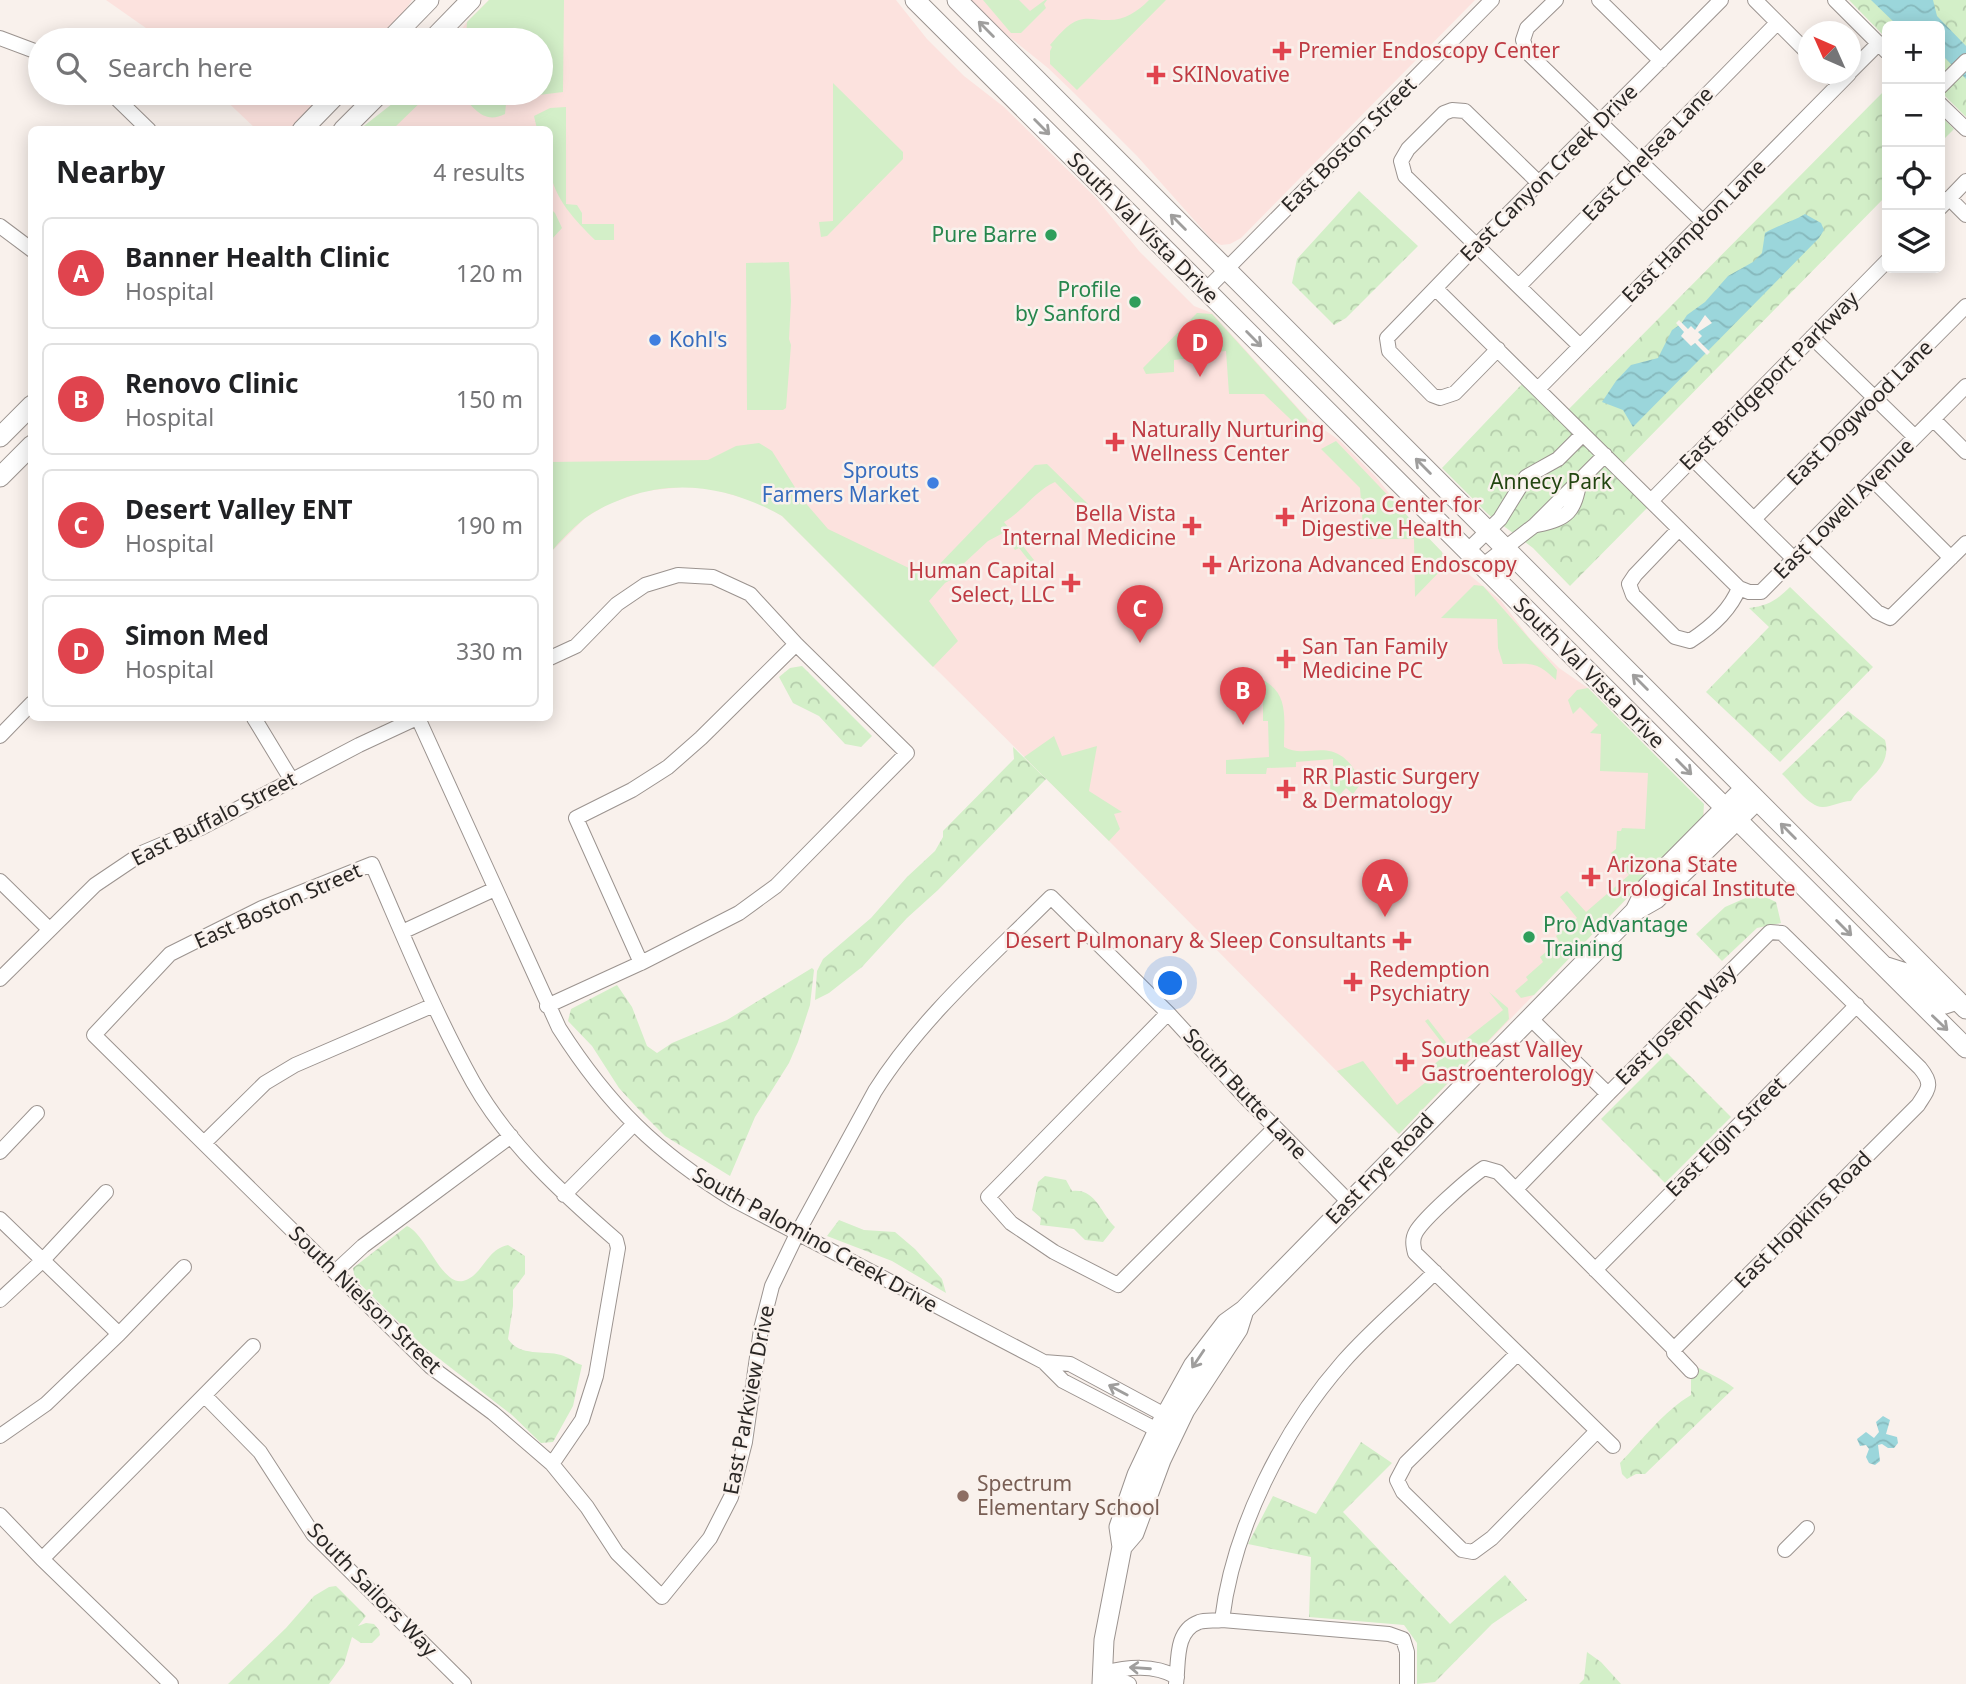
<!DOCTYPE html>
<html lang="en">
<head>
<meta charset="utf-8">
<style>
  :root { --surface:#fff; --page:#f2f2f2; --text:#202124; --muted:#757577; --line:#e0e0e0; --accent:#7c3aed }
  body { margin:0; font-family:"Noto Sans",sans-serif; background:var(--page); color:var(--text) }
  .controls { position:absolute; right:21px; top:21px; display:grid; overflow:hidden; border-radius:10px; box-shadow:0 4px 18px #0003 }
  .controls button { width:63px; height:63px; display:grid; place-items:center; padding:0; border:0; border-bottom:2px solid var(--line); background:var(--surface); color:var(--text); font:35px sans-serif }
  .compass { position:absolute; left:1798px; top:21px; width:63px; height:63px; border-radius:50%; background:var(--surface); box-shadow:0 4px 18px #0003; rotate:315deg }
  .you { position:absolute; left:1171px; top:984px; width:24px; height:24px; margin:-18px; border:5px solid #fff; border-radius:50%; background:#1a73e8; box-shadow:0 0 0 10px #1a73e833 }
  .badge { display:grid; place-items:center; width:46px; height:46px; border-radius:50%; background:var(--accent); color:#fff; font-size:23px; font-weight:700 }
  .pin { position:absolute; translate:-50% -58px; filter:drop-shadow(0 2px 4px #0008) }
  .pin::after { content:''; position:absolute; top:37px; width:24px; height:21px; background:inherit; clip-path:polygon(0 0,100% 0,50% 100%) }
  .list { margin:0; padding:0; list-style:none }
  h2 { display:flex; justify-content:space-between; align-items:center; height:91px; margin:0; padding:0 28px; font-size:30px }
  h2 small { font-size:23px; font-weight:400; color:var(--muted) }
  .list li { display:grid; grid-template-columns:46px 1fr auto; gap:21px; align-items:center; box-sizing:border-box; height:112px; margin:0 14px 14px; padding:0 14px; border:2px solid var(--line); border-radius:10px }
  .list b { display:block; font-size:26px; white-space:nowrap }
  .list p { margin:0; font-size:23px; white-space:nowrap; color:var(--muted) }
  .list em { font-size:23px; font-style:normal; color:var(--muted) }
  .icon { flex:none; width:38px; height:38px; fill:none; stroke:currentColor; stroke-width:2; stroke-linecap:round; stroke-linejoin:round }
  .map { position:relative; flex:none; width:1966px; height:1684px; overflow:hidden }
  .search { position:absolute; background:var(--surface); box-shadow:0 4px 18px #0003; left:28px; top:28px; width:525px; height:77px; display:flex; align-items:center; gap:18px; box-sizing:border-box; padding:0 24px; border-radius:38px; color:var(--muted); font-size:26px }
  .panel { position:absolute; background:var(--surface); box-shadow:0 4px 18px #0003; left:28px; top:126px; width:525px; height:595px; border-radius:10px }
  .map>svg:first-child { display:block }
</style>
</head>
<body>
<div class="map">
<svg width="1966" height="1684" viewBox="0 0 1966 1684">
  <defs>
    <pattern id="park-crowns" width="20" height="18" patternUnits="userSpaceOnUse" patternTransform="scale(1.75)"><rect width="20" height="18" fill="#d3efc8"/><path d="M2 6a3 3 0 1 1 6 0M12 15a3 3 0 1 1 6 0" fill="none" stroke="#b5cdac"/></pattern>
    <pattern id="water-waves" width="16" height="10" patternUnits="userSpaceOnUse" patternTransform="scale(1.75)"><rect width="16" height="10" fill="#9bd6db"/><path d="M0 5q4-4 8 0t8 0" fill="none" stroke="#86b8bc"/></pattern>
  </defs>
  <rect width="100%" height="100%" fill="#f9f1ec"/>
  <path fill="#fce2de" d="M106,0H412L402,15L377,40H163Z
    M489,0H896L927,39L964,76L1004,107L1096,198L1139,251L1194,306L1212,313L1307,418L1339,440L1376,477L1411,521L1442,552L1501,601L1531,640L1559,668L1588,688L1700,801L1703,804L1704,815L1642,883L1399,1134L1111,843L782,516L757,502L712,489L683,487L645,491L608,504L585,518L550,553V130H360L406,93H541V40H453L467,22Z
    M971,0H1475L1241,238L1230,244L1221,245L1213,241L1137,156L1074,93L1048,68L1002,31Z
    M218,93H326L290,130L256,129Z"/>
  <path fill="#d3efc8" d="M489,0H564L563,92L539,95L523,103L515,93H541V40H469L466,37L467,22Z
    M983,0H1019L1030,11L1045,0H1047L1044,4L1046,8L1021,33H1011Z
    M1149,0H1166L1077,90L1050,64V51L1052,47L1050,45C1058,36 1067,24 1079,20C1088,17 1097,20 1106,20C1124,21 1137,12 1149,0Z
    M833,83L903,152V159L827,236L821,237L819,222L833,221Z
    M406,93H430L393,129H360Z
    M459,93H495L506,104L505,114C483,125 474,107 459,93Z
    M566,107V204L577,205L582,213V224H614V240H595C575,220 554,199 550,170C548,157 550,142 550,130L537,129L534,116L550,108Z
    M550,208L555,213L562,228L551,240Z
    M789,262L791,301L789,339L791,345L786,408L783,410H747L746,263Z
    M1197,313L1212,314L1307,419L1308,436L1264,394H1229L1226,351L1208,353V356L1174,360V372L1146,374L1143,368Z
    M1336,441L1442,552L1445,566L1415,597L1414,539H1364L1360,488L1321,449Z
    M759,443L772,451L803,500L828,529L915,571L931,573L1035,465L1047,464L1088,504L1090,518L1055,482C1035,491 1023,511 1004,522L1034,560L1030,562L1019,548L1015,550L1003,533L988,541L961,566L965,572L945,583L929,601L958,641L933,667L782,516C734,489 681,478 627,497C612,503 597,509 584,519C572,529 560,541 550,553V462L708,460L736,446Z
    M1474,585L1483,586L1557,670L1556,680C1535,660 1531,664 1503,664L1498,648L1497,619L1441,618Z
    M1257,677C1290,691 1284,716 1284,747C1303,758 1323,742 1343,757C1353,765 1358,774 1359,786L1353,794L1346,788L1331,804L1330,780L1333,779V759L1296,762V767L1267,768L1266,774H1226V760L1269,757L1268,721H1263V689L1228,690L1244,678Z
    M1588,688L1704,804L1703,819L1534,995L1521,998L1515,991L1528,980L1526,977L1543,962L1540,957L1559,941L1556,936L1577,918L1560,897L1567,891L1586,912L1629,875L1611,853L1616,849L1617,831H1621L1622,828L1645,829L1648,773L1600,771L1601,734L1590,733L1598,725L1580,707L1573,714L1568,700L1577,690Z
    M1054,736L1062,756L1097,746L1089,791L1122,812L1114,814L1120,829L1109,841L1024,757Z
    M1489,992L1508,1008L1509,1019L1399,1134L1337,1071L1363,1061L1397,1105L1431,1078L1426,1071L1449,1052L1425,1021L1428,1019L1452,1050L1503,1010Z"/>
  <path fill="url(#park-crowns)" d="M1849,0H1966V117L1940,91V26H1887V39Z
    M1887,88V195L1615,472L1649,506L1570,586L1533,548L1489,515L1442,468L1522,384L1559,419Z
    M1940,115L1954,129L1940,143Z
    M1359,191L1418,246L1346,318L1334,325L1292,283L1297,259Z
    M1790,587L1873,667L1780,762L1706,692L1769,627L1749,608C1768,606 1777,600 1790,587Z
    M802,666L872,736L861,747L845,744L819,716L793,703L779,677L790,668Z
    M1848,711L1885,740C1893,769 1863,780 1851,801C1841,801 1832,807 1823,807C1810,808 1792,783 1782,774Z
    M1013,747L1046,779L938,890L907,918L862,967L829,993L815,1000L817,971L823,959L871,918L907,877L935,851L943,837V831L1014,759Z
    M1757,893L1776,902L1781,923L1757,928L1722,961L1696,934L1725,907Z
    M812,968L814,970L810,1005L798,1042L789,1063L755,1117L730,1176L665,1136L643,1114L619,1088L592,1046L568,1021L571,1009L617,985L632,1007L647,1046L657,1053L672,1043L727,1020Z
    M1667,1053L1731,1117L1665,1183L1601,1119Z
    M1045,1176L1066,1180L1072,1191C1096,1188 1101,1214 1115,1227L1103,1242L1085,1240L1074,1229L1040,1225L1041,1218L1032,1210L1038,1182Z
    M839,1220L864,1230L895,1232L915,1249L942,1279L946,1293L892,1261L827,1236Z
    M407,1226C426,1234 442,1286 463,1281C483,1276 485,1250 508,1245L525,1256V1274L513,1290V1306L508,1339C520,1357 544,1350 561,1355C569,1357 574,1363 582,1365L573,1406L553,1442L541,1443L512,1415L424,1347L355,1279L353,1268Z
    M1699,1368C1712,1375 1722,1379 1734,1388L1645,1474H1636L1627,1479L1622,1474L1620,1463C1642,1440 1664,1411 1691,1395V1378Z
    M1361,1442L1392,1463L1343,1512L1450,1624L1505,1575L1527,1600L1492,1624L1435,1682L1417,1684V1643L1404,1625L1309,1617L1311,1557L1248,1544L1273,1496L1316,1514Z
    M336,1586L366,1616L358,1626L366,1623L374,1624L379,1630L380,1635L372,1643H361L352,1637L344,1664L329,1684H228L286,1628L314,1596L329,1587Z
    M1587,1652L1601,1662L1621,1684H1579L1584,1679Z"/>
  <path fill="url(#water-waves)" d="M1871,0H1933L1937,16L1966,46V79L1940,53V26H1898Z
    M1805,214L1821,223L1824,230L1819,238L1633,427L1623,410L1602,402L1616,381L1631,365L1658,358L1672,330L1681,324L1687,315L1705,302L1728,276L1753,262L1762,253L1765,233C1778,225 1792,222 1805,214Z
    M1883,1416L1890,1420L1886,1434L1897,1437L1898,1443L1894,1448H1888L1882,1444L1878,1445L1880,1461L1875,1465L1869,1463L1866,1457L1869,1449L1866,1445L1860,1446L1857,1439L1866,1432L1874,1438L1879,1432L1876,1422Z"/>
  <path fill="#f9f1ec" d="M1705,315L1712,323L1698,332L1702,336L1698,340L1710,352L1707,355L1695,343L1691,346L1681,336L1684,332L1676,323L1679,320L1688,329L1691,326L1695,330Z"/>
  <g fill="none" stroke-linecap="round" stroke-linejoin="round">
    <g stroke="#9b938f" stroke-width="16">
      <path id="street" d="M1556,0L1527,28L1523,40L1527,52L1703,222
        M1599,0L1661,61
        M1755,0L1808,53
        M1835,0L1887,52
        M0,38L40,53
        M1850,72L1879,43
        M1829,74L1839,84
        M1940,87L1966,61
        M111,93L149,130
        M1940,104L1966,129
        M1539,183L1465,111L1452,110L1444,113L1408,149L1401,161L1405,176L1580,346
        M1949,198L1966,215
        M1940,208L1966,181
        M0,226L32,250
        M1519,286L1777,23
        M1436,289L1739,588L1749,592H1761L1966,386
        M1205,291L1492,0
        M1812,337L1915,437
        M1498,349L1455,393L1440,398L1432,395L1389,351L1387,338L1477,245L1721,0
        M1538,389L1849,74
        M1933,419L1966,452
        M1692,458L1794,559
        M1873,480L1951,558
        M1651,501L1887,261
        M1754,519L1966,306
        M1537,525C1569,518 1574,512 1580,480
        M1679,529L1635,575L1629,584L1633,595L1675,637L1690,641C1710,628 1730,611 1739,588
        M1808,544L1877,612L1890,618L1966,543
        M1467,551L1500,519L1526,477L1558,459L1583,434
        M1482,566L1535,525L1605,455
        M254,718L291,779
        M418,718L559,1028C609,1106 656,1152 734,1200L1044,1362L1063,1381L1167,1435
        M0,736L32,703
        M0,881L49,929
        M402,932L495,889
        M641,963L576,818L632,790L668,767L701,738L796,644
        M0,979L95,885L144,852L201,828L359,745L417,718
        M547,1006L641,963L739,913L776,886L907,753L796,644L750,594L713,577L678,575L645,585L617,604L576,646L550,658
        M1168,1013L988,1197L1011,1223L1054,1252L1118,1285L1275,1128
        M1530,1018L1608,1094
        M204,1143L265,1083L295,1065L434,1005
        M0,1152L37,1113
        M1516,1189L1608,1094L1770,932L1782,933L1920,1068C1934,1085 1928,1089 1918,1105L1674,1349
        M564,1195L633,1125
        M0,1219L119,1334
        M1595,1270L1857,1005
        M335,1272L363,1246L511,1136
        M0,1300L42,1261L106,1192
        M1517,1354L1406,1463L1397,1480L1403,1492L1462,1550L1473,1552L1492,1538L1597,1431
        M1044,1362L1070,1364L1174,1420
        M205,1396L260,1452L313,1534L464,1684
        M0,1436L46,1404L119,1334L184,1267
        M1613,1446L1415,1253C1413,1245 1412,1239 1416,1232C1424,1218 1469,1178 1484,1168L1498,1172L1674,1349V1353L1691,1371
        M552,1464L582,1420L596,1376L618,1248L616,1240C563,1194 508,1144 473,1082C434,1012 404,937 372,864L262,908L170,954L94,1035L431,1367L493,1413L552,1464L587,1507L617,1553L662,1597L710,1538L731,1497L745,1442L761,1329L772,1286L797,1234L875,1091C921,1018 990,958 1051,897L1168,1013L1246,1098L1348,1201
        M0,1515L42,1559L171,1684
        M1785,1550L1807,1528
        M42,1559L253,1346
        M1222,1620L1389,1634L1403,1639L1407,1652V1684
        M1103,1673C1128,1667 1153,1664 1177,1677
        M1103,1673L1129,1684
        M1176,1684C1179,1663 1174,1631 1199,1622C1205,1620 1215,1621 1222,1620C1233,1529 1283,1430 1343,1362C1371,1330 1405,1302 1435,1272"/>
    </g>
    <g stroke="#9b938f" stroke-width="21">
      <path id="secondary" d="M915,0L1966,1048
        M957,0L1966,1009
        M390,40L429,0
        M432,40L471,0
        M302,130L338,93
        M343,130L380,93
        M0,437L32,405
        M0,477L32,445
        M1635,911L1647,887L1745,788
        M1887,967L1912,975L1934,997L1945,1004L1957,1000
        M1122,1547L1134,1533L1161,1460L1185,1410L1238,1329L1244,1310
        M1102,1684L1104,1640L1122,1547L1119,1527L1137,1475L1162,1422L1193,1366L1226,1323L1244,1310L1635,911L1656,899L1757,800"/>
    </g>
    <use href="#street" stroke="#fff" stroke-width="14"/>
    <use href="#secondary" stroke="#fff" stroke-width="19"/>
  </g>
  <defs><path id="oneway-shaft" d="M-6 0H5M1.5-3L5.5 0L1.5 3" fill="none" stroke-width="1.6" stroke-linecap="round" stroke-linejoin="round" transform="scale(1.75)"/></defs>
  <g stroke="#9f9e9d">
    <use href="#oneway-shaft" transform="translate(986 29) rotate(-135)"/>
    <use href="#oneway-shaft" transform="translate(1042 127) rotate(45)"/>
    <use href="#oneway-shaft" transform="translate(1178 222) rotate(-135)"/>
    <use href="#oneway-shaft" transform="translate(1254 339) rotate(45)"/>
    <use href="#oneway-shaft" transform="translate(1423 466) rotate(-135)"/>
    <use href="#oneway-shaft" transform="translate(1640 682) rotate(-135)"/>
    <use href="#oneway-shaft" transform="translate(1684 767) rotate(45)"/>
    <use href="#oneway-shaft" transform="translate(1788 831) rotate(-135)"/>
    <use href="#oneway-shaft" transform="translate(1844 928) rotate(45)"/>
    <use href="#oneway-shaft" transform="translate(1940 1023) rotate(44)"/>
    <use href="#oneway-shaft" transform="translate(1198 1359) rotate(124)"/>
    <use href="#oneway-shaft" transform="translate(1118 1390) rotate(-152)"/>
    <use href="#oneway-shaft" transform="translate(1140 1668) rotate(-176)"/>
  </g>
  <g fill="#e0444e" stroke="#f9f1ec" stroke-width="2.5">
    <path d="M1278.5 40.5h7v7h7v7h-7v7h-7v-7h-7v-7h7z"/>
    <path d="M1152.5 64.5h7v7h7v7h-7v7h-7v-7h-7v-7h7z"/>
    <path d="M1111.5 431.5h7v7h7v7h-7v7h-7v-7h-7v-7h7z"/>
    <path d="M1281.5 506.5h7v7h7v7h-7v7h-7v-7h-7v-7h7z"/>
    <path d="M1188.5 515.5h7v7h7v7h-7v7h-7v-7h-7v-7h7z"/>
    <path d="M1208.5 554.5h7v7h7v7h-7v7h-7v-7h-7v-7h7z"/>
    <path d="M1067.5 572.5h7v7h7v7h-7v7h-7v-7h-7v-7h7z"/>
    <path d="M1282.5 648.5h7v7h7v7h-7v7h-7v-7h-7v-7h7z"/>
    <path d="M1282.5 778.5h7v7h7v7h-7v7h-7v-7h-7v-7h7z"/>
    <path d="M1587.5 866.5h7v7h7v7h-7v7h-7v-7h-7v-7h7z"/>
    <path d="M1398.5 930.5h7v7h7v7h-7v7h-7v-7h-7v-7h7z"/>
    <path d="M1349.5 971.5h7v7h7v7h-7v7h-7v-7h-7v-7h7z"/>
    <path d="M1401.5 1051.5h7v7h7v7h-7v7h-7v-7h-7v-7h7z"/>
  </g>
  <g fill="#2e9e5b" stroke="#f9f1ec" stroke-width="2.5">
    <circle cx="1051" cy="235" r="7"/>
    <circle cx="1135" cy="302" r="7"/>
    <circle cx="1529" cy="937" r="7"/>
  </g>
  <g fill="#3f7fe0" stroke="#f9f1ec" stroke-width="2.5">
    <circle cx="655" cy="340" r="7"/>
    <circle cx="933" cy="483" r="7"/>
  </g>
  <circle fill="#8d6e63" stroke="#f9f1ec" stroke-width="2.5" cx="963" cy="1496" r="7"/>
  <g text-anchor="middle" stroke-width="5" stroke-linejoin="round" paint-order="stroke">
    <g font-size="21" fill="#be3a42" stroke="#f9f1ec" text-anchor="start">
      <text x="1298" y="58">Premier Endoscopy Center</text>
      <text x="1172" y="82">SKINovative</text>
      <text x="1131" y="437">Naturally Nurturing<tspan x="1131" dy="24">Wellness Center</tspan></text>
      <text x="1301" y="512">Arizona Center for<tspan x="1301" dy="24">Digestive Health</tspan></text>
      <text x="1176" y="521" text-anchor="end">Bella Vista<tspan x="1176" dy="24">Internal Medicine</tspan></text>
      <text x="1228" y="572">Arizona Advanced Endoscopy</text>
      <text x="1055" y="578" text-anchor="end">Human Capital<tspan x="1055" dy="24">Select, LLC</tspan></text>
      <text x="1302" y="654">San Tan Family<tspan x="1302" dy="24">Medicine PC</tspan></text>
      <text x="1302" y="784">RR Plastic Surgery<tspan x="1302" dy="24">&amp; Dermatology</tspan></text>
      <text x="1607" y="872">Arizona State<tspan x="1607" dy="24">Urological Institute</tspan></text>
      <text x="1386" y="948" text-anchor="end">Desert Pulmonary &amp; Sleep Consultants</text>
      <text x="1369" y="977">Redemption<tspan x="1369" dy="24">Psychiatry</tspan></text>
      <text x="1421" y="1057">Southeast Valley<tspan x="1421" dy="24">Gastroenterology</tspan></text>
    </g>
    <g font-size="21" fill="#2a2725" stroke="#f9f1ec">
      <text transform="translate(1349 145) rotate(-45)" y="7">East Boston Street</text>
      <text transform="translate(1648 154) rotate(-46)" y="7">East Chelsea Lane</text>
      <text transform="translate(1549 173) rotate(-45)" y="7">East Canyon Creek Drive</text>
      <text transform="translate(1143 228) rotate(45)" y="7">South Val Vista Drive</text>
      <text transform="translate(1694 231) rotate(-45)" y="7">East Hampton Lane</text>
      <text transform="translate(1769 381) rotate(-45)" y="7">East Bridgeport Parkway</text>
      <text transform="translate(1860 413) rotate(-45)" y="7">East Dogwood Lane</text>
      <text transform="translate(1844 509) rotate(-45)" y="7">East Lowell Avenue</text>
      <text transform="translate(1589 673) rotate(45)" y="7">South Val Vista Drive</text>
      <text transform="translate(214 819) rotate(-27)" y="7">East Buffalo Street</text>
      <text transform="translate(278 906) rotate(-24)" y="7">East Boston Street</text>
      <text transform="translate(1676 1025) rotate(-45)" y="7">East Joseph Way</text>
      <text transform="translate(1245 1094) rotate(47)" y="7">South Butte Lane</text>
      <text transform="translate(1726 1137) rotate(-45)" y="7">East Elgin Street</text>
      <text transform="translate(1380 1169) rotate(-46)" y="7">East Frye Road</text>
      <text transform="translate(1803 1220) rotate(-45)" y="7">East Hopkins Road</text>
      <text transform="translate(815 1240) rotate(29)" y="7">South Palomino Creek Drive</text>
      <text transform="translate(365 1300) rotate(44)" y="7">South Nielson Street</text>
      <text transform="translate(749 1400) rotate(-79)" y="7">East Parkview Drive</text>
      <text transform="translate(372 1590) rotate(46)" y="7">South Sailors Way</text>
    </g>
    <g font-size="21" fill="#27864d" stroke="#f9f1ec" text-anchor="end">
      <text x="1037" y="242">Pure Barre</text>
      <text x="1121" y="297">Profile<tspan x="1121" dy="24">by Sanford</tspan></text>
      <text x="1543" y="932" text-anchor="start">Pro Advantage<tspan x="1543" dy="24">Training</tspan></text>
    </g>
    <g font-size="21" fill="#366cbe" stroke="#f9f1ec" text-anchor="start">
      <text x="669" y="347">Kohl's</text>
      <text x="919" y="478" text-anchor="end">Sprouts<tspan x="919" dy="24">Farmers Market</tspan></text>
    </g>
    <g font-size="21" fill="#224510" stroke="#f9f1ec">
      <text x="1551" y="489">Annecy Park</text>
    </g>
    <g font-size="21" fill="#785e54" stroke="#f9f1ec" text-anchor="start">
      <text x="977" y="1491">Spectrum<tspan x="977" dy="24">Elementary School</tspan></text>
    </g>
  </g>
</svg>
<div class="controls">
<button>+</button>
<button>−</button>
<button><svg class="icon" aria-label="locate" viewBox="0 0 24 24"><circle cx="12" cy="12" r="6"/><path d="M12 2v4M12 18v4M2 12h4M18 12h4"/></svg></button>
<button><svg class="icon" aria-label="layers" viewBox="0 0 24 24"><path d="M12 4l9 5-9 5-9-5zM3 14l9 5 9-5"/></svg></button>
</div>
<svg class="compass" viewBox="-18 -18 36 36"><path d="M0-13l5 13h-10z" fill="#e53935"/><path d="M0 13l5-13h-10z" fill="#757577"/></svg>
<div class="you"></div>
<div class="pin badge" style="left:1385px;top:917px;background:#e0444e">A</div>
<div class="pin badge" style="left:1243px;top:725px;background:#e0444e">B</div>
<div class="pin badge" style="left:1140px;top:643px;background:#e0444e">C</div>
<div class="pin badge" style="left:1200px;top:377px;background:#e0444e">D</div>
<div class="search"><svg class="icon" aria-label="search" viewBox="0 0 24 24"><circle cx="10" cy="10" r="6"/><path d="M15 15l6 6"/></svg>Search here</div>
<section class="panel">
<h2>Nearby<small>4 results</small></h2>
<ul class="list">
<li><span class="badge" style="background:#e0444e">A</span><div><b>Banner Health Clinic</b><p>Hospital</p></div><em>120 m</em></li>
<li><span class="badge" style="background:#e0444e">B</span><div><b>Renovo Clinic</b><p>Hospital</p></div><em>150 m</em></li>
<li><span class="badge" style="background:#e0444e">C</span><div><b>Desert Valley ENT</b><p>Hospital</p></div><em>190 m</em></li>
<li><span class="badge" style="background:#e0444e">D</span><div><b>Simon Med</b><p>Hospital</p></div><em>330 m</em></li>
</ul>
</section>
</div>
</body>
</html>
